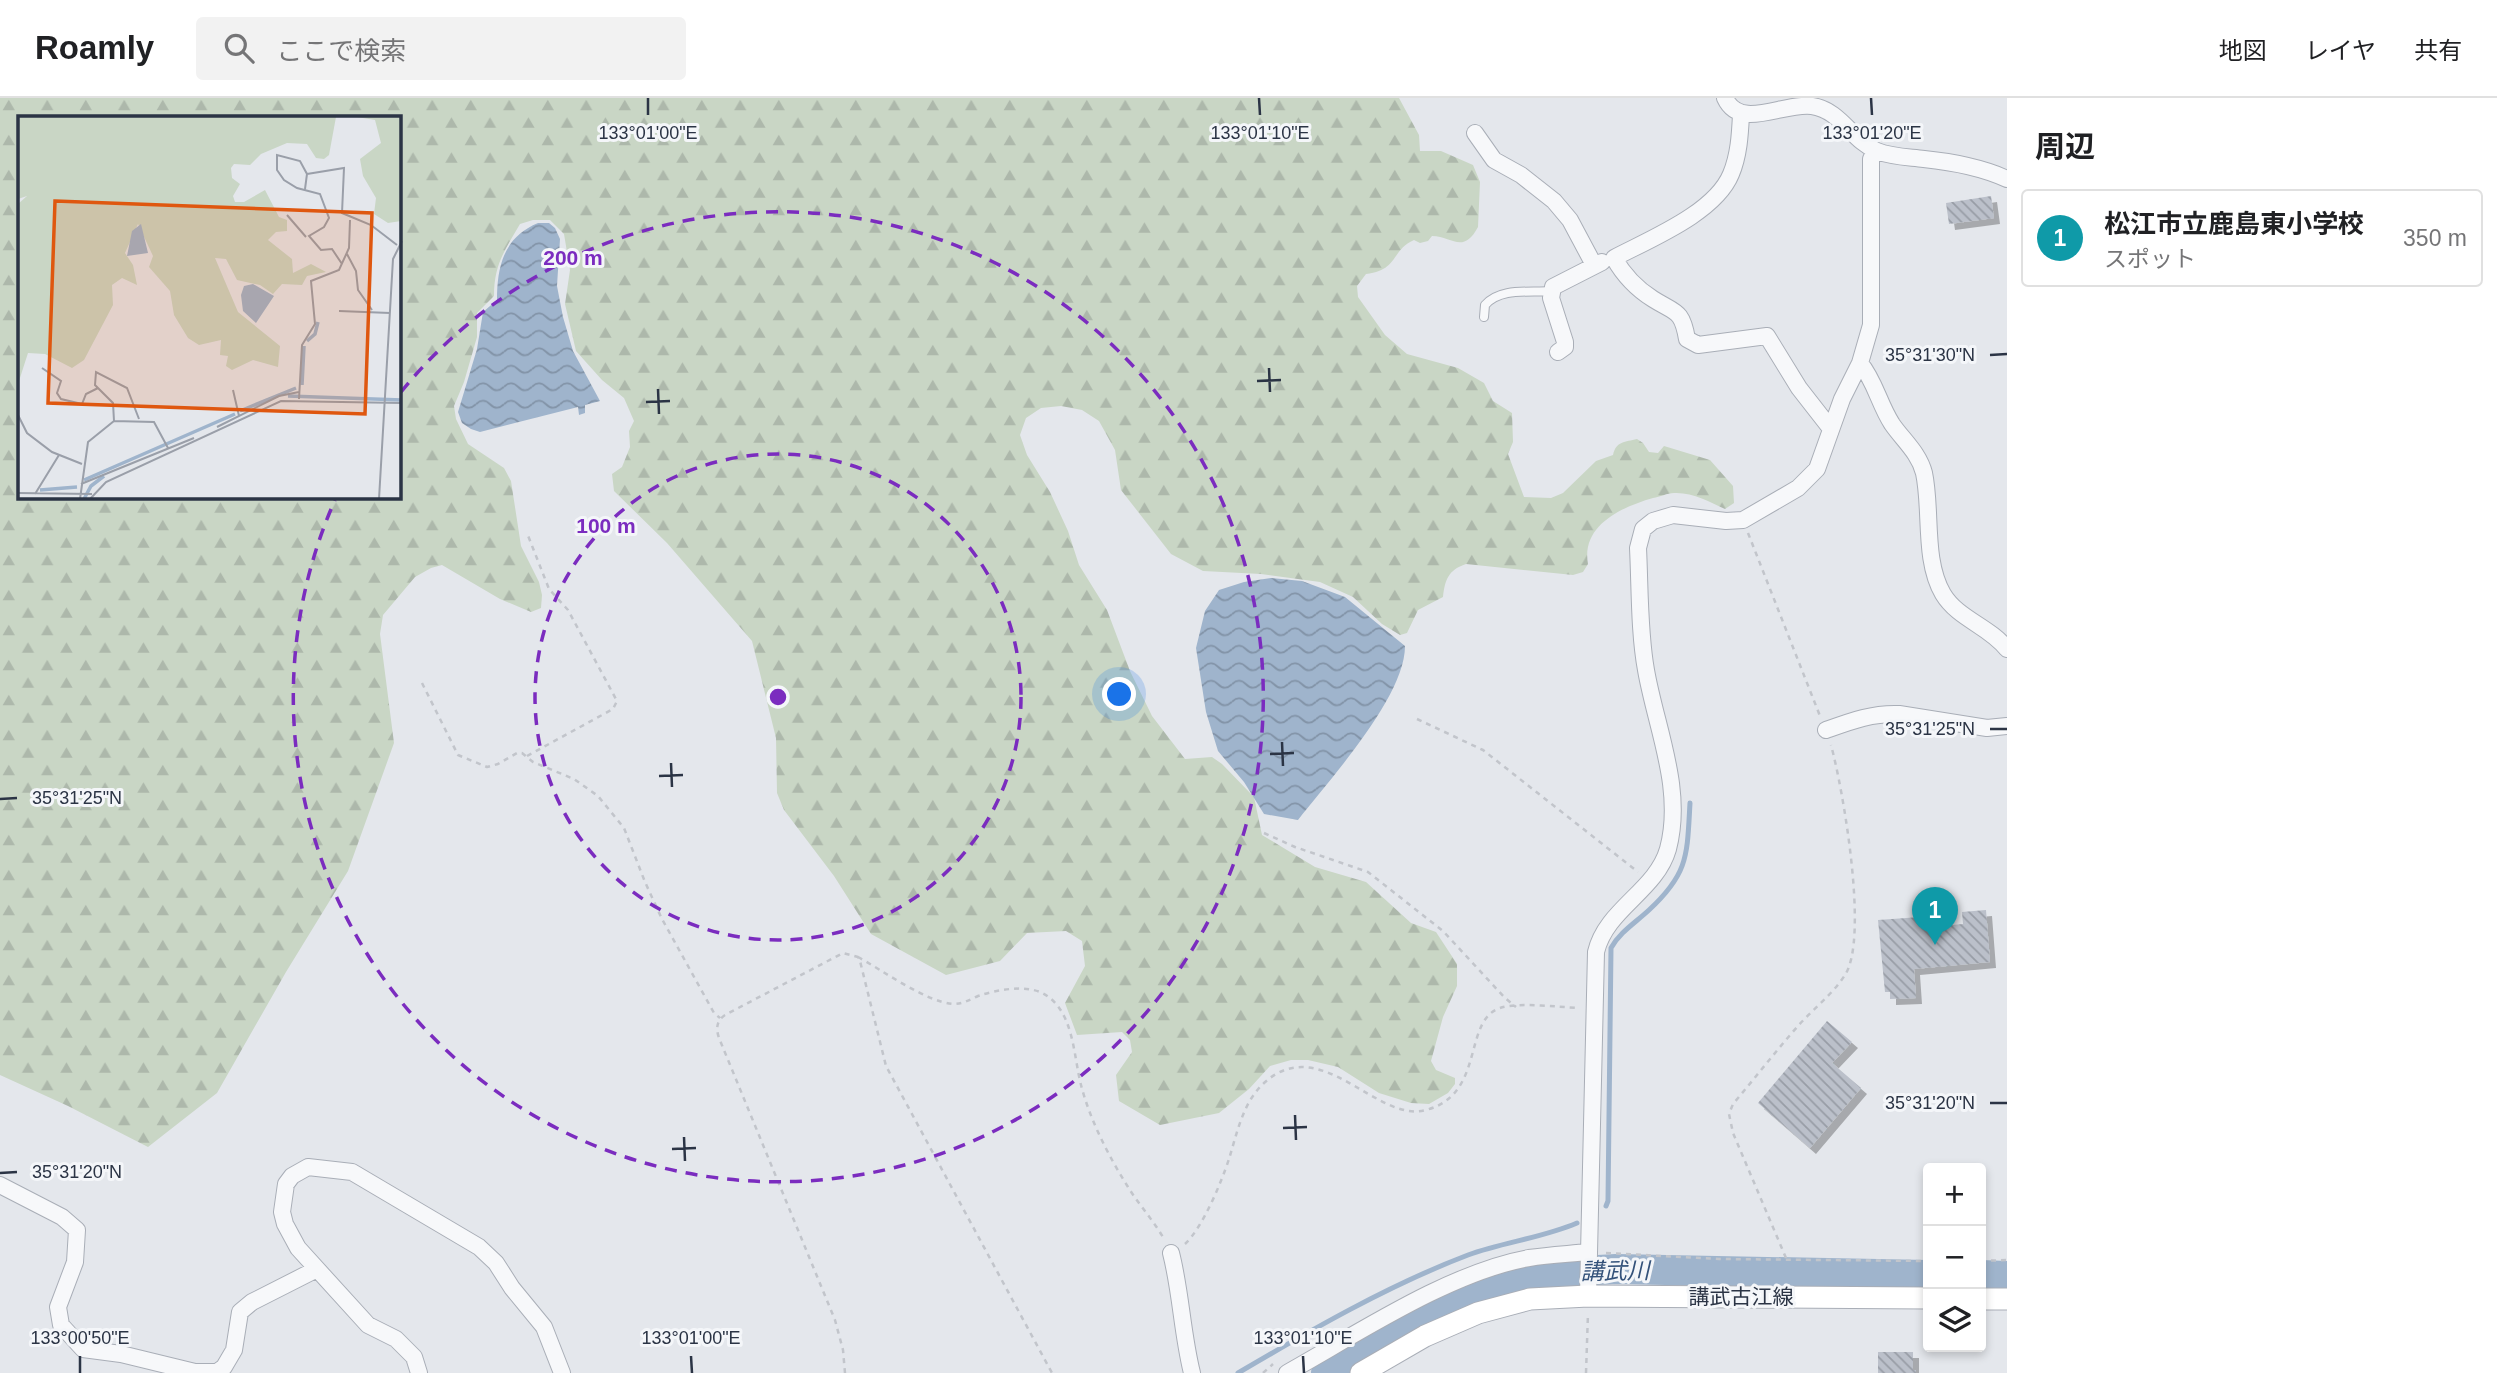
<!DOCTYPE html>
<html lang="ja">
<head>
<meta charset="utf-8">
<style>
  :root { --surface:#fff; --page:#f2f2f2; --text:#202124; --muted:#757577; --line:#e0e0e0; --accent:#ea580c }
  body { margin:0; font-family:Arial,"Noto Sans JP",sans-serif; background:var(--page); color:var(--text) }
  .controls { position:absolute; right:21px; bottom:21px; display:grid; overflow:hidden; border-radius:7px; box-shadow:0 4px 10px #0003 }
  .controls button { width:63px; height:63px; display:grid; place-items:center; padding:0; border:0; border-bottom:2px solid var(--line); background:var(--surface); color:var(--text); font:35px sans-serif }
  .you { position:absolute; left:1120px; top:597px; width:24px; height:24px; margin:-18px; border:5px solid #fff; border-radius:50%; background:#1a73e8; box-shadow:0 0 0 10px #1a73e833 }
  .badge { display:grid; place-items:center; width:46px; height:46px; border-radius:50%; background:var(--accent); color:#fff; font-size:23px; font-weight:700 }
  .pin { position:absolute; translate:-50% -58px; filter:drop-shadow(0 2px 4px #0008) }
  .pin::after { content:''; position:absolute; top:37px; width:24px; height:21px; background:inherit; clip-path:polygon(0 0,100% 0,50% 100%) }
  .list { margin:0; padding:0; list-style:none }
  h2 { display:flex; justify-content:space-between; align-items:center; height:91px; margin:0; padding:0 28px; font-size:30px }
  h2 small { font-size:23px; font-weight:400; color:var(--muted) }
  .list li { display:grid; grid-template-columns:46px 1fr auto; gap:21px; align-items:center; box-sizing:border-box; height:98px; margin:0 14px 14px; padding:0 14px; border:2px solid var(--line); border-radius:7px }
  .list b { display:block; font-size:26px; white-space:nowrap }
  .list p { margin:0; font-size:23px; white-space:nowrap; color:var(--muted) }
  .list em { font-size:23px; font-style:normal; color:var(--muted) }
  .icon { flex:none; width:38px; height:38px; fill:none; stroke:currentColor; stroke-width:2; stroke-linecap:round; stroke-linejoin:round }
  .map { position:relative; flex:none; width:2007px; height:1275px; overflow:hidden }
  header { display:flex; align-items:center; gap:42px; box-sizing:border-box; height:98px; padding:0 35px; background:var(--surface); border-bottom:2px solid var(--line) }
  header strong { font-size:33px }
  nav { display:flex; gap:38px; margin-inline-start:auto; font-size:24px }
  .search { width:490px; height:63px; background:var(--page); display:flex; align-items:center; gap:18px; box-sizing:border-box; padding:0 24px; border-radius:7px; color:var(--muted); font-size:26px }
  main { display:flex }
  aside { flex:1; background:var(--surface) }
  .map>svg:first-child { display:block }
</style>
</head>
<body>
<header>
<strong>Roamly</strong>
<div class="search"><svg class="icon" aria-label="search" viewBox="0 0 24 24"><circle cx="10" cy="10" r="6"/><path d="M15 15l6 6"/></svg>ここで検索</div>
<nav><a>地図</a><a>レイヤ</a><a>共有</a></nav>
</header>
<main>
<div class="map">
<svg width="2007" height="1275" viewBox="0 0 2007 1275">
  <defs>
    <pattern id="forest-firs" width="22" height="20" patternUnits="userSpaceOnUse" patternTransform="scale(1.75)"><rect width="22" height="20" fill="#c9d6c5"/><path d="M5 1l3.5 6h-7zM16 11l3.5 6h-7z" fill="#adb8ab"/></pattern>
    <pattern id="water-waves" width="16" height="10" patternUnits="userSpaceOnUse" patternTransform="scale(1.75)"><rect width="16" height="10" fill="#9fb4cc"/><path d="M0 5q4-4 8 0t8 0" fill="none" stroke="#8293a7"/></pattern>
    <pattern id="building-back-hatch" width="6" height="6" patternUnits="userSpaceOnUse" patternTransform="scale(1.75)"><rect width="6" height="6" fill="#bbc0ca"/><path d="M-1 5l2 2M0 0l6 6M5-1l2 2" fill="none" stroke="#989da6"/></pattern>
    <filter id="shadow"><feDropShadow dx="6" dy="6" stdDeviation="0" flood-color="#0004"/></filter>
  </defs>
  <rect width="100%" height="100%" fill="#e4e7ec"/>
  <path fill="url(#forest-firs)" fill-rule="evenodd" d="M0,0H1399L1419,37L1420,53H1441L1473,67L1480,84L1478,129C1463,157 1452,138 1432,138L1428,143L1420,145L1414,142C1390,153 1399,172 1366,176L1357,188L1358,199L1385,237L1407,256L1458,270L1484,285L1493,303L1512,315L1513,344L1508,356L1524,399L1551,400L1563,395L1596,363L1613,357C1616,343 1625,344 1637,341L1643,345L1649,354L1658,355L1664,348L1710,362L1733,388L1734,405L1725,411C1710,404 1692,394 1674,395C1667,395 1660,399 1653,400C1622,409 1581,427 1588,466L1583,474L1573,477L1466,466C1448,472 1445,482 1443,499L1418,512L1407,535L1400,537L1382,526L1353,499L1320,484L1261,476L1203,473L1171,456L1121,392L1115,352L1099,323L1082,312L1061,308L1041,310L1026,320L1020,337L1027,357L1050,394L1068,433L1079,467L1107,512L1130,573L1152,618L1185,661L1212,659L1222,666L1254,699L1262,737L1315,769L1366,784L1411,825L1436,834L1457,866V888L1443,919L1431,963L1436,972L1455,980V986L1448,995L1429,1006L1411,1005L1379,995L1338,969L1308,962H1291L1270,968L1249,991L1219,1015L1160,1027L1119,1003L1116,977L1132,954L1130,942L1122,934L1077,937L1065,905L1085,868L1082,843L1066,833L1027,835L1000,863L946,877L871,836L834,778L784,712L777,695L776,640L752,543L667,445L614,393L612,376L622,369L630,349L629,333L634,323L624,300L602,282L576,253L565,206L570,172L564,136L550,122H533L520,126C505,152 494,166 494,198L477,215V239L464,284L454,308L456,321L468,346L504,370L511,383L521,448L539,484L542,497L541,510L531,514L500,501L442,467L431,470L415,479L383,517L380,536L394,645L348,773L286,874L217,995L148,1049L68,1008L0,977ZM19,19H399V399H19Z"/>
  <path fill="url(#water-waves)" d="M538,125H549L555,130L560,141L557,188L563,219L573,253L600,303L585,307V315L579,317L578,309L480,334L471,331L462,325L458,314L477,251L483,214L497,202C497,168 504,139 538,125Z
    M1271,480L1302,483L1345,499L1405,548C1405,599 1330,681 1298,722L1264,716L1244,684L1218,653L1206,614L1196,550L1205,513L1219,492L1244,484Z"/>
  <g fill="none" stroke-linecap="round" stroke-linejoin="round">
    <path stroke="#9fb4cc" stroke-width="5" d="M1606,1108L1608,1103L1611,850C1620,834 1635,825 1649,812C1689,775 1687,757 1690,705
      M1238,1275C1311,1232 1389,1187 1468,1157C1504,1144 1542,1140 1577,1125"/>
    <path stroke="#9fb4cc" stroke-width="30" d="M1981,1177L2007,1178
      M1326,1275L1422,1221L1493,1186L1545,1175L1616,1171L1928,1177"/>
  </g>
  <path fill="url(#building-back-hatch)" filter="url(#shadow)" d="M1991,98L1994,120L1949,126L1946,105Z
    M1986,812L1990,864L1914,871L1916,900L1890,901V894H1885L1878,822L1920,819V830L1963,826L1962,814Z
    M1827,923L1852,944L1832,965L1861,990L1810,1050L1758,1005Z
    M1878,1254H1913V1272H1916V1275H1878Z"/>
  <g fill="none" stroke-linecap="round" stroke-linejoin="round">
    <g stroke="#a9aeb7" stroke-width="10">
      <path id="lane" d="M1484,219L1485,207C1501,189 1530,195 1551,193"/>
    </g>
    <g stroke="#a9aeb7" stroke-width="18">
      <path id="street" d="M1725,0C1740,33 1784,4 1812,8C1841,12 1852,43 1877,53C1892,59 1908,59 1924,61C1953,64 1981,69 2007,81
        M1741,17C1740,36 1739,57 1731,76C1715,115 1650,141 1614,160C1623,176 1637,191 1653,201C1675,215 1682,211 1687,241L1698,247L1767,238L1799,290L1831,331
        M1475,35L1494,62L1521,77L1554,103L1570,122L1594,167
        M1558,254L1565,249V244L1551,200L1553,189L1602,164
        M1860,265C1875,283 1879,306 1892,326C1903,342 1919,355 1924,375C1932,412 1923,462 1943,496C1958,521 1989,528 2007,551
        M1826,632C1851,623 1872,615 1899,616L1987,630L2007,628
        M0,1087L62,1119L77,1132L75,1164L58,1209L61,1227L83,1251L121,1256L195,1274H217L224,1269L234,1252L240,1214L252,1204L317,1171
        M1171,1155C1181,1194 1182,1235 1192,1275
        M1588,1198L1596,854C1606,811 1656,793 1668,751C1684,691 1656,630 1646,572C1639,534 1640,489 1638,450L1643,431L1653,423L1673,417L1726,423L1743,422L1798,390L1817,371L1842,301L1860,265L1871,227V61L1875,53
        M419,1275L414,1259L396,1241L368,1227L298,1150L285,1126L282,1114L286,1086L292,1078L308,1069L352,1074L479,1149L496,1165L512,1190L544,1229L562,1275
        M1287,1275C1357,1236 1450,1174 1529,1160C1549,1157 1569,1156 1588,1154"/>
    </g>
    <g stroke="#a9aeb7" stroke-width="23">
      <path id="secondary" d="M1981,1201H2007
        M1361,1275L1425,1238L1478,1215L1530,1201L1588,1198L1928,1200"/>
    </g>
    <path stroke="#c2c5cb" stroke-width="2.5" stroke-dasharray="5 5" stroke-linecap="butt" d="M1748,435L1820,618
      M422,585L458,657L487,669L498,666L517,655H522L533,664L574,681L598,698L624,730L645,784L662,821L714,915L720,920
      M1417,621L1483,652L1638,774
      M527,658L613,611L617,603L568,512L549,491L527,435
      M1264,735L1295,749L1368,774L1443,833L1505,900L1516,909
      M858,859C882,872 926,904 953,906C963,906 969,902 978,898C996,892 1022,887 1040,894C1074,909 1073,956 1081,987C1090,1022 1109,1059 1128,1089C1139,1107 1154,1123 1164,1141
      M1185,1146C1203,1129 1221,1085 1229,1061C1237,1035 1243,1004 1264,985C1321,933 1377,1026 1426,1012C1486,996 1462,923 1500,910C1517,904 1560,909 1579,910
      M1606,1155L1719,1161L1928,1163
      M1786,1160L1733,1035L1729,1016L1733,1006C1755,980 1775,954 1798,928C1813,911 1832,897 1845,877C1869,840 1843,691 1831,647
      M1981,1163L2007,1162
      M845,1275L843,1252L835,1222L719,940C716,931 716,923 725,917L843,855L858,859L860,863L886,968L1052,1275
      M1263,1275L1273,1266
      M1586,1275L1588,1215"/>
    <use href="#lane" stroke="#f7f8fa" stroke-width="8"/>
    <use href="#street" stroke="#f7f8fa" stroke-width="16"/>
    <use href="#secondary" stroke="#fff" stroke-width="21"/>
  </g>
  <path fill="none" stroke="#2b3445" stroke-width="2.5" d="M648,0V17M1259,0L1260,17M1871,0L1872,17M1990,257L2007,256M1269,270L1270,294M1257,283L1281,282M658,291L659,316M646,304L670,303M1990,631H2007M1282,644L1283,668M1270,656L1294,655M671,665L672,689M659,678L683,677M0,701L17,700M1990,1005H2007M1295,1017L1296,1042M1283,1030L1307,1029M684,1039L685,1063M672,1051L696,1050M0,1075L17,1074M80,1258V1275M691,1258L692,1275M1303,1258L1304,1275"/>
  <g fill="none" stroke="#7b2cbf" stroke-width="3.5" stroke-dasharray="12 9">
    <circle cx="778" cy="599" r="243"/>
    <path d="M401 294A485 485 0 1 1 335 402"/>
  </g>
  <g text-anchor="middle" stroke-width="6" stroke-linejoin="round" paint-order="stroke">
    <g font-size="21" fill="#2b3445" stroke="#f4f6f9">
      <text x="1741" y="1206">講武古江線</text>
    </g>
    <g font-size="23" font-style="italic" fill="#34527a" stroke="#f4f6f9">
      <text transform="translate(1615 1173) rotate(-1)" y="8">講武川</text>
    </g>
  </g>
  <g transform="translate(18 18)">
    <rect width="383" height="383" fill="#e4e7ec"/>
    <path d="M0,1H318L311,39L306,43L298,42L289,28L269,27L243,38L232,49L216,48L213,52L214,62L222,68L215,80L217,86H226L247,74L261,101L269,104V115L258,116L250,124L274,143L275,157L293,148L308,156L289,160L284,169L264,168L255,178L242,169L219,164L208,143L197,142L220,196L262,230L260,251L235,244L214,254L208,250L210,240L202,239L203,224L181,229L170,222L156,199L152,175L131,151L135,140L120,108L107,137L115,149L119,169L104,162L94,169L95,189L66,244L54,252L27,238L10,237L0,268V88L9,80L0,83ZM339,1H383V105L370,107L356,98L358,82L345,60L342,43L363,27L357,4Z" fill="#c9d6c5"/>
    <path d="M123,108L130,137L109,140L114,115ZM235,168L256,180L238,207L225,195L223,179L226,170Z" fill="#9fb4cc"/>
    <path fill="none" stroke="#9fb4cc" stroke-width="3.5" d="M289,225L297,218L300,206M284,269L286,230M270,280L384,284M222,295L278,272M66,364L217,298M22,374L59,371M66,383L73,370L86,360"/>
    <path fill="none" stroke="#9a9fa9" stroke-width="2" d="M289,58L326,52L324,97L353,109L379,129M287,73L289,58L282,45L259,39V54L266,64L279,72L302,78L311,102L306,111L291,120L303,134L314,133L324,148M269,99L288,121M329,138L338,155L340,174L354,194M321,195L372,197M24,252L43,265L39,277L43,283L64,288L68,278L80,272M215,274L221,300M281,283L284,229L297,208L293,165L321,154L331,132L332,104M0,299L9,317L34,336L64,348M96,305L95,287L77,269L78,256L109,272L121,303M199,311L261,280L281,276M63,368L176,322M0,377L74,378M17,378L41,339M62,383L70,326L96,305L136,306L150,332M72,383L88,366L263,285L384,287M361,383L375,143L384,125"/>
    <path fill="#df570f" fill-opacity="0.15" stroke="#df570f" stroke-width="3.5" d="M37,85L354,97L347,298L30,287Z"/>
    <rect width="383" height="383" fill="none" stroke="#2b3445" stroke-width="3.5"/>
  </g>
  <g font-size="18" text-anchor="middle" fill="#2b3445" stroke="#f4f6f9" stroke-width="6" stroke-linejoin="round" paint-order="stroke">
    <text x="648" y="41">133°01'00"E</text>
    <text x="1260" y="41">133°01'10"E</text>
    <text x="1872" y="41">133°01'20"E</text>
    <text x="1930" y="263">35°31'30"N</text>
    <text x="1930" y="637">35°31'25"N</text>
    <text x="77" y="706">35°31'25"N</text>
    <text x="1930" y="1011">35°31'20"N</text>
    <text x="77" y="1080">35°31'20"N</text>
    <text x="80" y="1246">133°00'50"E</text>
    <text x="691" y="1246">133°01'00"E</text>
    <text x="1303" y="1246">133°01'10"E</text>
  </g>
  <circle cx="778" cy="599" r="10" fill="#7b2cbf" stroke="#f4f6f9" stroke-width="3.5"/>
  <g font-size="21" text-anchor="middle" font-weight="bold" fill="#7b2cbf" stroke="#f4f6f9" stroke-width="6" stroke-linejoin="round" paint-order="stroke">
    <text x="573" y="167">200 m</text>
    <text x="606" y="435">100 m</text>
  </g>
</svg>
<div class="controls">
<button>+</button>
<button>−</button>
<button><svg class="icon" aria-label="layers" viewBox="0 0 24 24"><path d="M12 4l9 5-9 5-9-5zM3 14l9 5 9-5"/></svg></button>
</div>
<div class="you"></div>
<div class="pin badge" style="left:1935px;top:847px;background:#0f9aa8">1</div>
</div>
<aside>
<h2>周辺<small></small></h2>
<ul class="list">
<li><span class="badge" style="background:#0f9aa8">1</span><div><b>松江市立鹿島東小学校</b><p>スポット</p></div><em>350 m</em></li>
</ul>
</aside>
</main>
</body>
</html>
